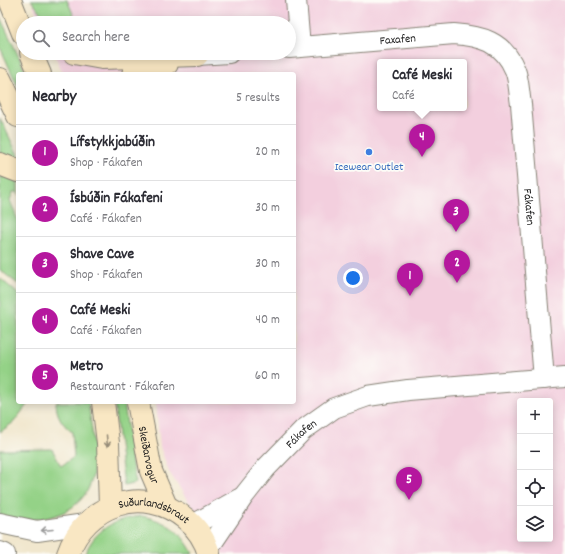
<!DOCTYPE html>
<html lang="en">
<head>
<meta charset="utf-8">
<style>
  :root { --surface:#fff; --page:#f7f7f7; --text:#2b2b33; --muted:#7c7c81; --line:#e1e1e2; --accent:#b5179e }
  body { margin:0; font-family:Dekko,sans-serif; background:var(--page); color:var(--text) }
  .controls { position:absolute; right:12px; bottom:12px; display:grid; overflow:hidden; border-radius:4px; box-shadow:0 2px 10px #0003 }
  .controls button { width:36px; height:36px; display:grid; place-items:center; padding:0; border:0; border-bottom:1px solid var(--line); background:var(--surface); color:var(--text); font:20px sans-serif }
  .you { position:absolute; left:353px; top:278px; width:14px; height:14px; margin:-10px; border:3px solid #fff; border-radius:50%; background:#1a73e8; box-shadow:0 0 0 6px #1a73e833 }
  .badge { display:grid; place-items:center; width:26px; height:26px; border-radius:50%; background:var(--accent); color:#fff; font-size:13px; font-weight:700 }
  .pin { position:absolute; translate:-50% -33px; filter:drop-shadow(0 1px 2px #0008) }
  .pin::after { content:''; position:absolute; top:21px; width:14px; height:12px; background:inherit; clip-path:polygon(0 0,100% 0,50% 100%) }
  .popup { position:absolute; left:377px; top:59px; width:90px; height:52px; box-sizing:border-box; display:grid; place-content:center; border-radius:4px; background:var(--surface); filter:drop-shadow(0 1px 3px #0005); font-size:13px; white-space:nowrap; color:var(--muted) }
  .popup b { font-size:15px; color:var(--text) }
  .popup::after { content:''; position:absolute; left:50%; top:100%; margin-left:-8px; border:8px solid transparent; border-top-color:var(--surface) }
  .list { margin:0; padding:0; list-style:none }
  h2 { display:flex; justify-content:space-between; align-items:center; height:52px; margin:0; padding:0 16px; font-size:17px }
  h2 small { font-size:13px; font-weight:400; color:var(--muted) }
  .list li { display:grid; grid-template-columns:26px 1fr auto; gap:12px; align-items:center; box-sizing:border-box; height:56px; padding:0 16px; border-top:1px solid var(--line) }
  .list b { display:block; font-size:15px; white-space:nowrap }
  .list p { margin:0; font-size:13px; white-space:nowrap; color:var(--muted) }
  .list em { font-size:13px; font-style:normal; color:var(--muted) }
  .icon { flex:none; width:22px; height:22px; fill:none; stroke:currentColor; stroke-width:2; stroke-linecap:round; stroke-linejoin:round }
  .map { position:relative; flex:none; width:565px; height:554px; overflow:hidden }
  .search { position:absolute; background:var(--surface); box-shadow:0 2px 10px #0003; left:16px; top:16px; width:280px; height:44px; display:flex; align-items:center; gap:10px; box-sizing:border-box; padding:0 14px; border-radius:22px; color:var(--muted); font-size:15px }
  .panel { position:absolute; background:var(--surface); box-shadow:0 2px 10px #0003; left:16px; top:72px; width:280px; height:332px; border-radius:4px }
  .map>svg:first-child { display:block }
</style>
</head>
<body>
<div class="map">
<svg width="565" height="554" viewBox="0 0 565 554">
  <rect width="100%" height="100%" fill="#fdfcf7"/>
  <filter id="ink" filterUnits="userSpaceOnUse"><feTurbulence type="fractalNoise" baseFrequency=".025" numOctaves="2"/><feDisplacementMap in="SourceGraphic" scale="8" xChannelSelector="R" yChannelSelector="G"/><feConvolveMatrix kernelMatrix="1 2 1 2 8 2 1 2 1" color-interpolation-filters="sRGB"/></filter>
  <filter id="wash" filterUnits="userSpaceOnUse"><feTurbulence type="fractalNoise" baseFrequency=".012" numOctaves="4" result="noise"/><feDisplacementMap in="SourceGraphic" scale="16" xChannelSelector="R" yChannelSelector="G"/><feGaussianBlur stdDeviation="0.9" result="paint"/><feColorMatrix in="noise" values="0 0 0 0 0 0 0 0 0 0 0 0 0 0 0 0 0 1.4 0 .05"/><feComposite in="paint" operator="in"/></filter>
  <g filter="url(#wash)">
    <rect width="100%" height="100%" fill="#f1e7ce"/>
    <path fill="#f3cfde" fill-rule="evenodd" d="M31,0H565V554H223L169,472L160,447L156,402H294V74H63L54,53H289V23H41ZM380,62H464V108H380ZM520,401H550V539H520Z"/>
    <path fill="#94d287" stroke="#587752" d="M31,0H67L77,23H48Z
      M0,17L27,74H18V87L0,47Z
      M0,118L18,155V160L0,153Z
      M0,176L18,181V195L14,191L10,200L18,221V284L0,270Z
      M0,278L18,294V402H29L14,422L0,432Z
      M56,402H88C91,423 95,446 94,467C91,515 39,527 0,516V450L52,449L61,466L74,457L72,432C62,424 56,415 56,402Z
      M114,402H124L132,464L136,483L124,486Z
      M142,516C166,521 182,531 193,554H85C95,529 116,518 142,516Z"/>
  </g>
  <g filter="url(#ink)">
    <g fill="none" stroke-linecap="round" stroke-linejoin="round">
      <g stroke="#868275" stroke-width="22">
        <g id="minor">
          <path d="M296,0L300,47"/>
          <path id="s1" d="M289,48L454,34C481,36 503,41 515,70C519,80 519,93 521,104L544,379"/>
          <path d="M197,55L229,53"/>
          <path d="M0,523L37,531L85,524"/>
          <path d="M193,525L239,499"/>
          <path id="s2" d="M208,549L243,497L266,468L303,430L334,408L368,396L408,390L565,377"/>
          <path d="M0,552L5,554"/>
        </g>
      </g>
      <g stroke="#868275" stroke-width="24">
        <g id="secondary">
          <path d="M10,0L23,33"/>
          <path d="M31,53L40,74"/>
          <path d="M74,53L102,58L197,55"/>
          <path d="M133,74L167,64"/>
          <path d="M0,79L18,116"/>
          <path d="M0,164L18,171"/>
          <path d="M103,402L108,443L110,507"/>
          <path id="s3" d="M138,402L151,471L166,506"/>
          <path id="s4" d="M68,554C85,504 144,484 186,519C197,528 205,540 209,554"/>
        </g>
      </g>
      <use href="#minor" stroke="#fff" stroke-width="20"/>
      <use href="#secondary" stroke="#f9e7c3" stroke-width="22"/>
    </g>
    <defs><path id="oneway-shaft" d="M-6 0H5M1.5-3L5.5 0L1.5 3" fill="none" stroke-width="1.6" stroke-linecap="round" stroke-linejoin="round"/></defs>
    <use stroke="#968c78" href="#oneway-shaft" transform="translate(107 441) rotate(85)"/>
    <use stroke="#999" href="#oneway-shaft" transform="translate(47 530) rotate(175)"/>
  </g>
  <circle fill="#3f7fe0" stroke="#fdfcf7" stroke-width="1.5" cx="369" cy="152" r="4"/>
  <g text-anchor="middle" stroke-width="3.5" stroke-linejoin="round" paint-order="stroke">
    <g font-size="12" fill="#1c1c1c" stroke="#fdfcf7">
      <text dy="4" stroke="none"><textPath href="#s1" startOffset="109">Faxafen</textPath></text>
      <text dy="4" stroke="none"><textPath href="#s1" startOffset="379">Fákafen</textPath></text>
      <text dy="4" stroke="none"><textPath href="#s2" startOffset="149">Fákafen</textPath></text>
      <text dy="4" stroke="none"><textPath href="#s3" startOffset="54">Skeiðarvogur</textPath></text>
      <text dy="4" stroke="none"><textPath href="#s4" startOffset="111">Suðurlandsbraut</textPath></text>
    </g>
    <g font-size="12" fill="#366cbe" stroke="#fdfcf7">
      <text x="369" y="170">Icewear Outlet</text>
    </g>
  </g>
</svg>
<div class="controls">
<button>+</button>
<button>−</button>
<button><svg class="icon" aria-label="locate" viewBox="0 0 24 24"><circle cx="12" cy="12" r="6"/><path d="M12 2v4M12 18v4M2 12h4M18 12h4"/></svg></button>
<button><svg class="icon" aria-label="layers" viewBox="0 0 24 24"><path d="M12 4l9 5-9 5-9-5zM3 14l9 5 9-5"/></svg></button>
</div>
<div class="you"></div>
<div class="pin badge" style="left:410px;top:296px">1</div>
<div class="pin badge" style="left:457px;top:283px">2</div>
<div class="pin badge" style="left:456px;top:232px">3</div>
<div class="pin badge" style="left:422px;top:157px">4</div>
<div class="popup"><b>Café Meski</b>Café</div>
<div class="pin badge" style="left:409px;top:500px">5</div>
<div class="search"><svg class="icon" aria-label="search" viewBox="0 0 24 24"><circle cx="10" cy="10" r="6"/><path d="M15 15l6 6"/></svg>Search here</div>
<section class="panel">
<h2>Nearby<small>5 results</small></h2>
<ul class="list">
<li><span class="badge">1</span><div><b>Lífstykkjabúðin</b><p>Shop · Fákafen</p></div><em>20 m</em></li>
<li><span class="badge">2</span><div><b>Ísbúðin Fákafeni</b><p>Café · Fákafen</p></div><em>30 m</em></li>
<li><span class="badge">3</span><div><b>Shave Cave</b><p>Shop · Fákafen</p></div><em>30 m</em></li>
<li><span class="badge">4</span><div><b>Café Meski</b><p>Café · Fákafen</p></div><em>40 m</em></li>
<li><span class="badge">5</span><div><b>Metro</b><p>Restaurant · Fákafen</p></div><em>60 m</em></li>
</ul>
</section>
</div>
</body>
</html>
